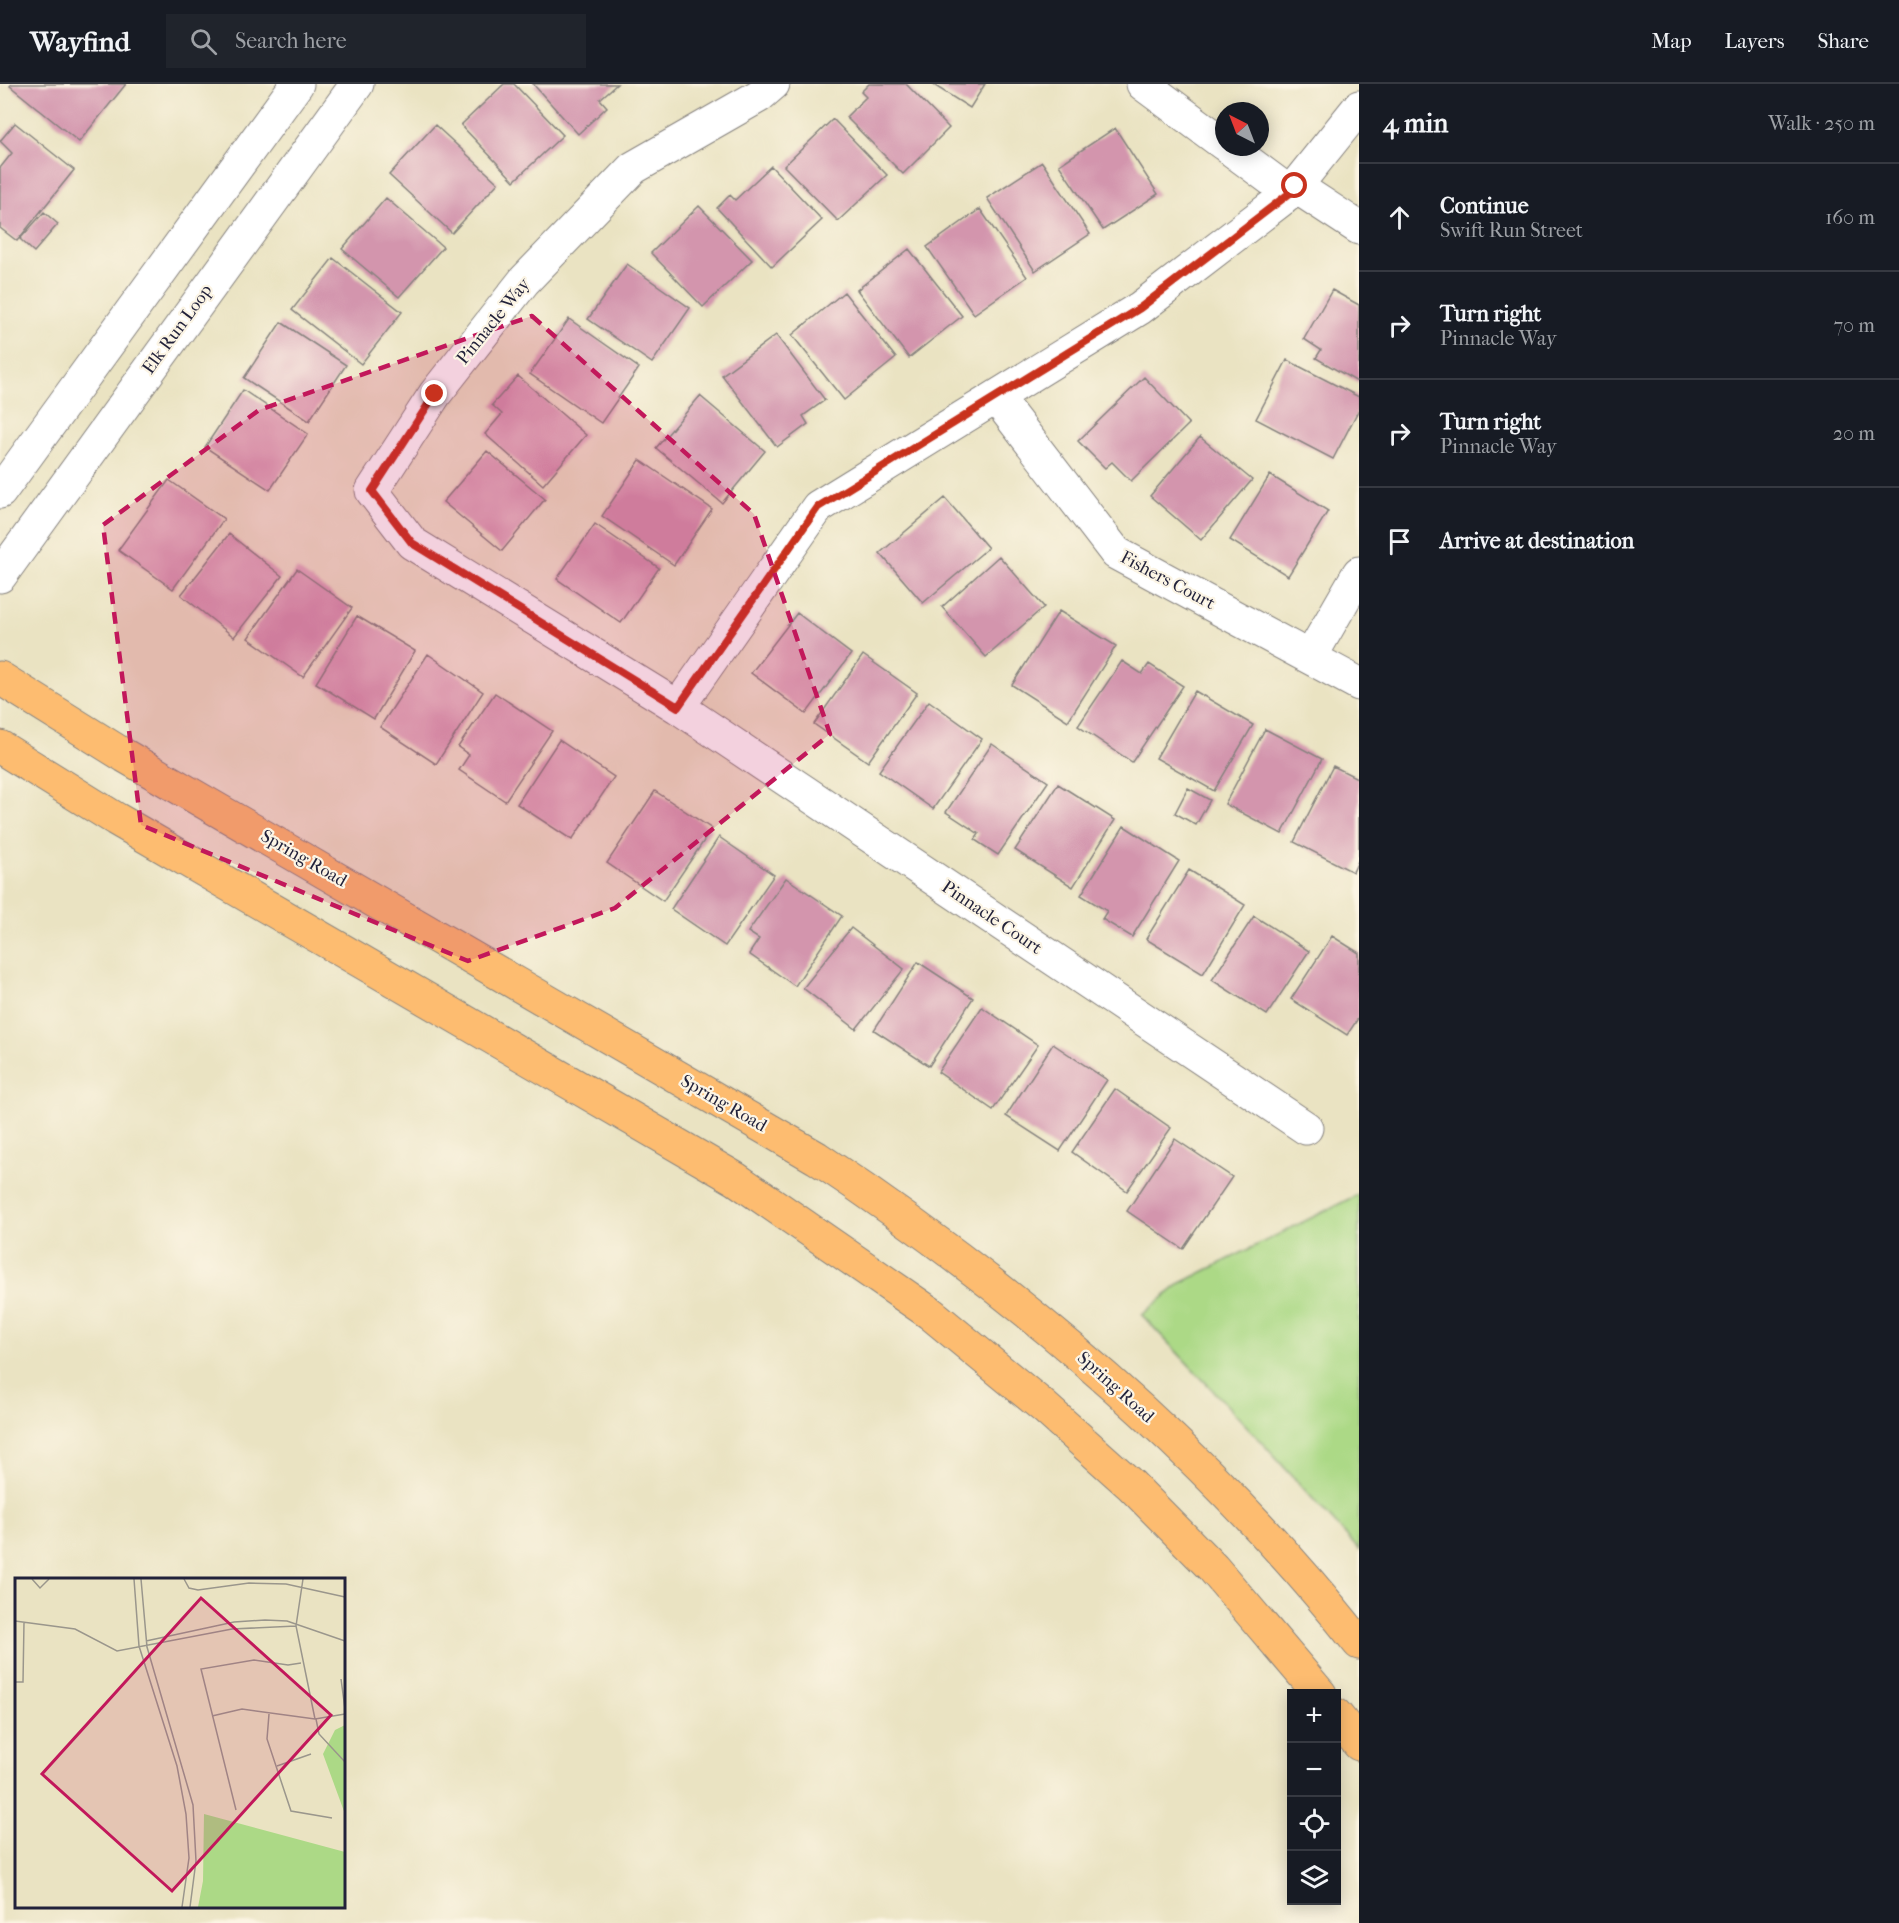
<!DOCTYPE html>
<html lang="en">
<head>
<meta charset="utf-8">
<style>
  :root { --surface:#171b24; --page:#20242c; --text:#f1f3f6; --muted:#9ea1a6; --line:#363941 }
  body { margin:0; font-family:"IM FELL French Canon",serif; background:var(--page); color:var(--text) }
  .controls { position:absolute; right:18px; bottom:18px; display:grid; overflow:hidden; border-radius:0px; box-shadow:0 3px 15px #0003 }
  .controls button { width:54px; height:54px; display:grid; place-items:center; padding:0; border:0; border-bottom:2px solid var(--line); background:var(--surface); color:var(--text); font:30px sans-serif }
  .compass { position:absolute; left:1215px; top:18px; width:54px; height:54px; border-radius:50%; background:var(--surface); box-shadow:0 3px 15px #0003; rotate:318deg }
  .stop { position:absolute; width:18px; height:18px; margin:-14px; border:4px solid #c8321e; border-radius:50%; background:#fff }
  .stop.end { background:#c8321e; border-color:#fff; box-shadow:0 2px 6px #0008 }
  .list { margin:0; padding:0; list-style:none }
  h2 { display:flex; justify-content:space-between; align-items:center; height:78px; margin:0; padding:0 24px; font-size:26px }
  h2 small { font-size:20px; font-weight:400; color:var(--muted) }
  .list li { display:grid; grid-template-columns:39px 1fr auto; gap:18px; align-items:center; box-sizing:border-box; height:108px; padding:0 24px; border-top:2px solid var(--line) }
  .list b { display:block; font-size:22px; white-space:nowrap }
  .list p { margin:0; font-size:20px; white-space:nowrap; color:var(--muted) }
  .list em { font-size:20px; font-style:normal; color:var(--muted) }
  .icon { flex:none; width:33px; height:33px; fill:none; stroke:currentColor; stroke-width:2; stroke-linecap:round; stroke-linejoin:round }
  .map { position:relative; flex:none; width:1359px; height:1839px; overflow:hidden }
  header { display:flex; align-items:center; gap:36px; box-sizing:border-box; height:84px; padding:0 30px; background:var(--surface); border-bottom:2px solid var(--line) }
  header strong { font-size:28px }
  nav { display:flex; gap:33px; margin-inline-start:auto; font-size:21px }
  .search { width:420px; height:54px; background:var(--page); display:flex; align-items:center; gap:15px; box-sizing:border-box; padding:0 21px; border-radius:0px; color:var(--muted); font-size:22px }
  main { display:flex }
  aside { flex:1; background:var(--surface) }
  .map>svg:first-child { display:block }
</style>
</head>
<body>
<header>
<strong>Wayfind</strong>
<div class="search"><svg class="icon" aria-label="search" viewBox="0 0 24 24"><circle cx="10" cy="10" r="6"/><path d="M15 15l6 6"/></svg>Search here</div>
<nav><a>Map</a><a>Layers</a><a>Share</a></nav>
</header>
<main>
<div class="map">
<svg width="1359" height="1839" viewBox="0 0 1359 1839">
  <rect width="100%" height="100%" fill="#fcf5e5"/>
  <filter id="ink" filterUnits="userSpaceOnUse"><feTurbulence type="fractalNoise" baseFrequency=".0167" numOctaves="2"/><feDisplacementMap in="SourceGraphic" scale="12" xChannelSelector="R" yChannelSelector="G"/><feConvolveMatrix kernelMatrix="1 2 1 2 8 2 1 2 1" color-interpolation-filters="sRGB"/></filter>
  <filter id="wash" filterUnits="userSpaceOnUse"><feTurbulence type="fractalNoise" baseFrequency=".008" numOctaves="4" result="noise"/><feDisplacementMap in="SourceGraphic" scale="24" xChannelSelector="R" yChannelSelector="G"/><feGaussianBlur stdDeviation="1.35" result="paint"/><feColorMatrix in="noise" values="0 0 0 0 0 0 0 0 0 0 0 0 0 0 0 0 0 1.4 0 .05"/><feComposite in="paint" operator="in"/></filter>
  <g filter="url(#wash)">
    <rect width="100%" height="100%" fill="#eae3c2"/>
    <path fill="#acd986" stroke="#677e60" stroke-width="1.5" d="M1359,1110V1466L1256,1352L1142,1231L1181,1199Z"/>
    <g id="blocks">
      <path fill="#d395ad" d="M12,0H126L79,58L10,2Z
        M504,0H514L563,51L514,97L461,41Z
        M533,0H617L600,15L607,23L578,50Z
        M869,0H906L949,44L903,90L846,33L866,13L861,8Z
        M932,0H985L970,24Z
        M833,35L887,91L838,137L784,82Z
        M15,39L74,86L17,157L0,144V84L12,69L0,57Z
        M435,41L498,99L452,149L389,91Z
        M1115,44L1158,110L1103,146L1059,81Z
        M1042,78L1090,150L1035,187L987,114Z
        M771,82L822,136L772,183L717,124L730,111L735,116Z
        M386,114L443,163L399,213L342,165Z
        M699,122L752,176L703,223L651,169Z
        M980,125L1027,193L974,230L927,163Z
        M44,128L58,140L34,168L20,155Z
        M909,165L962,232L909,274L857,206Z
        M333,174L402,228L361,280L292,226Z
        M627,180L690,224L652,279L588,235Z
        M1332,206L1359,221V299L1316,274L1321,266L1304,255Z
        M844,208L896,274L844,316L792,251Z
        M569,235L639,284L601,339L530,290Z
        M281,238L346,281L309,337L244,294Z
        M776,251L825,316L803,332L808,340L777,363L722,291Z
        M1287,276L1359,313V325L1333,375L1256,335Z
        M518,292L586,351L543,401L485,350L502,330L492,321Z
        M1144,293L1189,340L1131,397L1112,378L1105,384L1078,357Z
        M243,306L308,350L270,406L205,363Z
        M700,312L765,367L722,419L656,364Z
        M1200,353L1252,396L1201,456L1150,412Z
        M487,367L545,415L502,467L443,418Z
        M640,376L712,425L674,481L602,432Z
        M1270,391L1328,427L1288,492L1230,456Z
        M169,396L224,435L173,505L118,466Z
        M945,414L988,464L923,519L880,469Z
        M595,440L659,484L621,539L557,495Z
        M229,450L282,492L234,553L181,511Z
        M999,472L1044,523L986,573L942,523Z
        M297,485L352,524L303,593L248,554Z
        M1059,527L1116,562L1068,637L1012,601Z
        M797,529L851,570L806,630L751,589Z
        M357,532L415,567L374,635L316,599Z
        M428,570L483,608L436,680L380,643Z
        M863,571L917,609L868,678L814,640Z
        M1122,577L1142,590L1149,580L1183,602L1132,678L1078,642Z
        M1195,607L1253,641L1214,707L1156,674Z
        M495,609L552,647L505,717L459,686L469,671L458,663Z
        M929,617L982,655L933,725L879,687Z
        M1265,645L1322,675L1282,750L1225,720Z
        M559,656L614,693L572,756L517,720Z
        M992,660L1048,698L998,771L975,756L979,750L946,728Z
        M1333,682L1359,695V775L1353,788L1294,758Z
        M1058,700L1115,736L1073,803L1015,766Z
        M1188,704L1210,716L1196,741L1175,729Z
        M655,707L712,745L663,817L607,779Z
        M1124,742L1179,777L1132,853L1102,835L1107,827L1081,811Z
        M719,753L774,791L725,862L671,825Z
        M1189,786L1245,821L1203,890L1146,855Z
        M786,794L842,832L795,902L749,870L759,855L748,848Z
        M1254,832L1309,867L1267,931L1212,896Z
        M851,844L904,885L856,945L803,904Z
        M1332,852L1359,869V933L1347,951L1291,915Z
        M918,878L973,914L929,982L874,946Z
        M982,923L1038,961L993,1026L938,988Z
        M1053,960L1107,996L1060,1067L1006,1032Z
        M1115,1005L1171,1044L1127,1107L1072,1068Z
        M1175,1055L1232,1093L1183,1165L1127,1127Z"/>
    </g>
  </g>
  <g filter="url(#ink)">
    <use href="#blocks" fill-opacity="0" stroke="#86827e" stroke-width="1.5"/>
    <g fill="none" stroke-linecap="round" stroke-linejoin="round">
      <g stroke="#86827e" stroke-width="35">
        <path id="minor" d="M773,0L759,12L633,84L524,197L435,310L372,407L412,459L678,623L1306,1044
          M1143,0L1224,60
          M1228,63L1290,109
          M1295,102L1359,144
          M996,313L1116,469L1359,600
          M0,408L297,0
          M0,492L357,0
          M1311,572L1359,489
          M678,623L818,423L1140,224L1290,109L1359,23"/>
      </g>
      <g stroke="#86827e" stroke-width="35">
        <path id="major" d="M0,594L125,672L817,1074C1020,1209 1207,1367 1359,1559
          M0,663L116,735L736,1095L930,1229L1044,1323L1131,1401L1213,1484L1320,1610
          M1336,1631L1359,1660"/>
      </g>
      <use href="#minor" stroke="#fff" stroke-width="33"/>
      <use href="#major" stroke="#fdbc70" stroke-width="33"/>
    </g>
  </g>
  <g fill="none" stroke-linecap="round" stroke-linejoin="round" filter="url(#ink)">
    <path stroke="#c8321e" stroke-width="8" d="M435,310L372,407L412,459L678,623L818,423L1140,224L1290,109L1295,102"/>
  </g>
  <path fill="#c2185b" fill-opacity="0.2" stroke="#c2185b" stroke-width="4.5" stroke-dasharray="12 8" stroke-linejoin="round" d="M532,232L754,430L830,650L615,824L468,877L141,741L103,441L259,326Z"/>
  <g text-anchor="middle" stroke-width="4.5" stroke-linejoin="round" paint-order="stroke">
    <g font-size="18" fill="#22223b" stroke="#fcf5e5">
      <text transform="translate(493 237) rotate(-51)" y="6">Pinnacle Way</text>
      <text transform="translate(177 245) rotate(-54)" y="6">Elk Run Loop</text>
      <text transform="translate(1168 496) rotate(28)" y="6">Fishers Court</text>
      <text transform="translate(304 774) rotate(30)" y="6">Spring Road</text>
      <text transform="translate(992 833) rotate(34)" y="6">Pinnacle Court</text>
      <text transform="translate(724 1019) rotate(30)" y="6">Spring Road</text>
      <text transform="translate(1116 1303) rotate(42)" y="6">Spring Road</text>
    </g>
  </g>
  <g transform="translate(15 1494)">
    <rect width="330" height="330" fill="#eae3c2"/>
    <path d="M330,147V236L308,176L320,152ZM189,236L330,274V329H183L188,303Z" fill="#acd986"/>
    <path fill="none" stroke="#9a968c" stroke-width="1.5" d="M17,1L25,10L34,1M119,1L124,68L162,188L171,236L174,280L167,329M126,1L132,69L178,227L181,283L175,329M169,1L174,10L183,12L234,5L271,6L330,19M288,1L281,48L300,141M0,43L60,51L102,73L217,51L281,48M131,63L219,44L250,42L272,43L330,63M326,101L330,131M0,104H8L9,44M254,136L252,161L276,233L317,240M197,138L227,131L300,141L330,136M301,141L304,156L330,184M262,188L296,176M221,232L186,91L239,82L273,87L286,85"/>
    <path fill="#c2185b" fill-opacity="0.15" stroke="#c2185b" stroke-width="3" d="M186,20L316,137L157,313L27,196Z"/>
    <rect width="330" height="330" fill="none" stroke="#22223b" stroke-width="3"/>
  </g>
</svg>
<div class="controls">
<button>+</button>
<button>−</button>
<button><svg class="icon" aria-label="locate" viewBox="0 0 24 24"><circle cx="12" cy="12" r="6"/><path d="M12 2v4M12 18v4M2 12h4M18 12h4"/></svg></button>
<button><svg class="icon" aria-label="layers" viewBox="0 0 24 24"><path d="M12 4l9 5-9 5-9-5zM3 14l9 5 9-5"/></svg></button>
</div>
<svg class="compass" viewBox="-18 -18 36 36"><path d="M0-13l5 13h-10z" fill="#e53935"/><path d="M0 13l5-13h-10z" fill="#9ea1a6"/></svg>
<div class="stop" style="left:1295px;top:102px"></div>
<div class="stop end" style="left:435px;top:310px"></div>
</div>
<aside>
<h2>4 min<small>Walk · 250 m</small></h2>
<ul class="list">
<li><svg class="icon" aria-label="ahead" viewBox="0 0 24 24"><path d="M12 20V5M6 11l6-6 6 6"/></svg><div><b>Continue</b><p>Swift Run Street</p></div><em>160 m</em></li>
<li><svg class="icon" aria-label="right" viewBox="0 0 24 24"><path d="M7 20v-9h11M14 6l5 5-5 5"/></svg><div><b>Turn right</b><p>Pinnacle Way</p></div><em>70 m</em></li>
<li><svg class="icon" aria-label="right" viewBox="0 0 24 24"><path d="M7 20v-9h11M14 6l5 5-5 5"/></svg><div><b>Turn right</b><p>Pinnacle Way</p></div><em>20 m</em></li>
<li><svg class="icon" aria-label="arrive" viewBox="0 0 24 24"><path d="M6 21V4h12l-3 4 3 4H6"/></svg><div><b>Arrive at destination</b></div></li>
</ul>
</aside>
</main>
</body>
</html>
